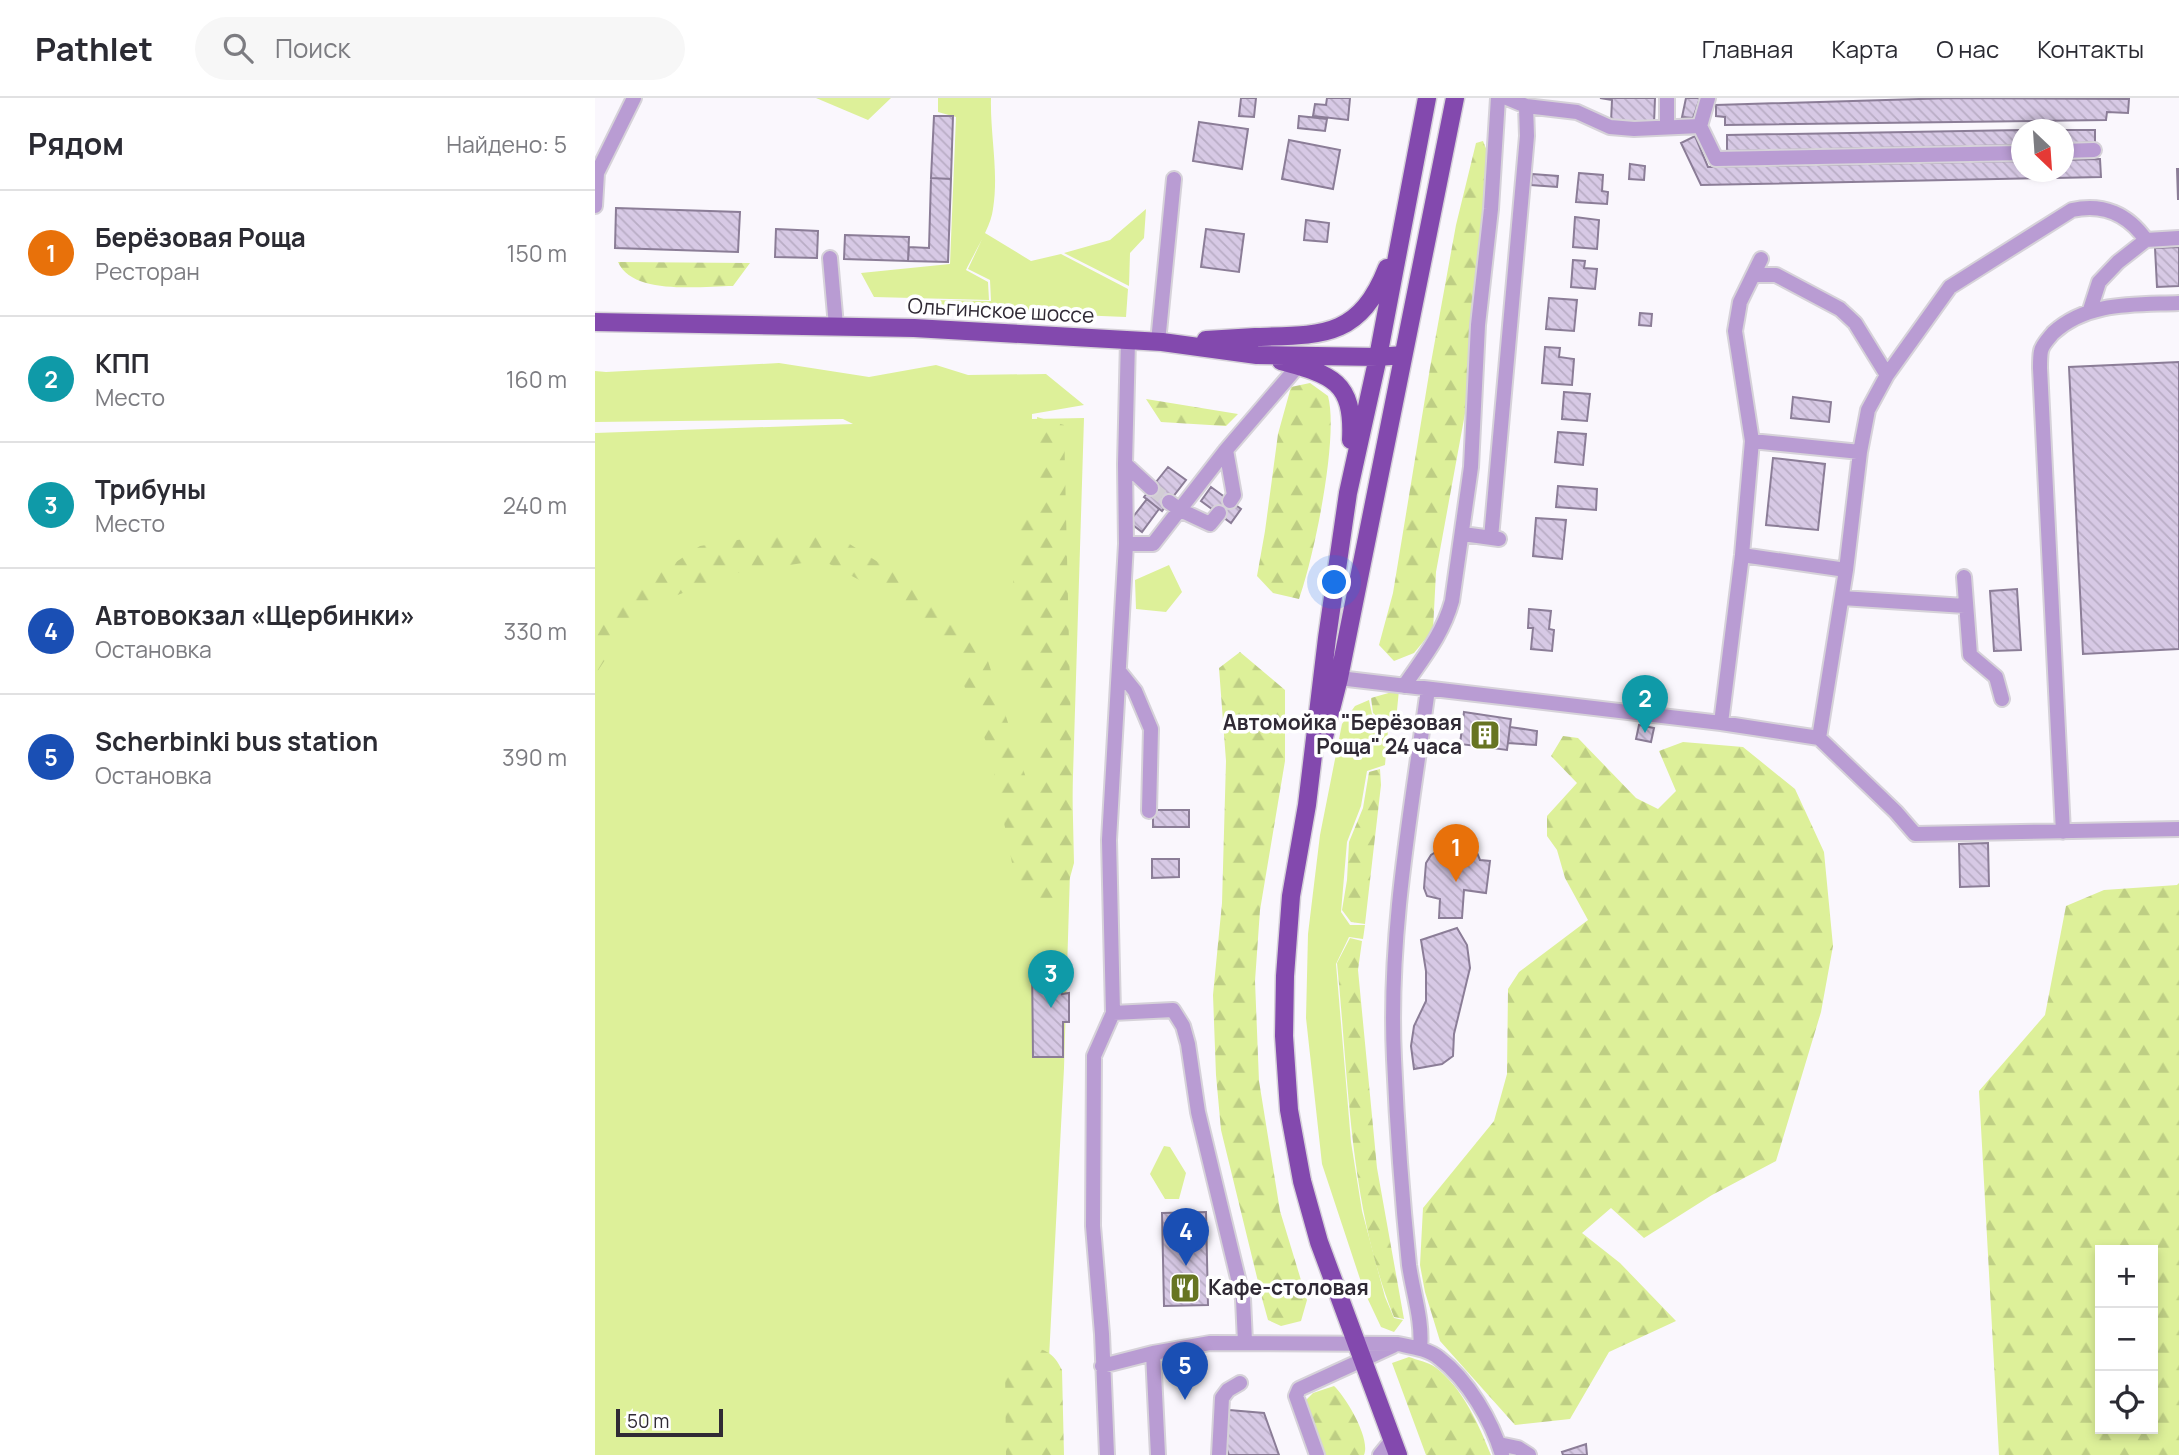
<!DOCTYPE html>
<html lang="ru">
<head>
<meta charset="utf-8">
<style>
  :root { --surface:#fff; --page:#f7f7f7; --text:#2b2b33; --muted:#7c7c81; --line:#e1e1e2; --accent:#b45309 }
  body { margin:0; font-family:Manrope,sans-serif; background:var(--page); color:var(--text) }
  .controls { position:absolute; right:21px; bottom:21px; display:grid; overflow:hidden; border-radius:0px; box-shadow:0 4px 10px #0003 }
  .controls button { width:63px; height:63px; display:grid; place-items:center; padding:0; border:0; border-bottom:2px solid var(--line); background:var(--surface); color:var(--text); font:35px sans-serif }
  .compass { position:absolute; left:1416px; top:21px; width:63px; height:63px; border-radius:50%; background:var(--surface); box-shadow:0 4px 10px #0003; rotate:155deg }
  .scale { position:absolute; left:21px; bottom:18px; width:107px; box-sizing:border-box; padding-left:7px; border:4px solid #302a35; border-top:0; font-size:19px; line-height:24px; white-space:nowrap; color:#302a35; -webkit-text-stroke:5px #fff; paint-order:stroke }
  .you { position:absolute; left:740px; top:485px; width:24px; height:24px; margin:-18px; border:5px solid #fff; border-radius:50%; background:#1a73e8; box-shadow:0 0 0 10px #1a73e833 }
  .badge { display:grid; place-items:center; width:46px; height:46px; border-radius:50%; background:var(--accent); color:#fff; font-size:23px; font-weight:700 }
  .pin { position:absolute; translate:-50% -58px; filter:drop-shadow(0 2px 4px #0008) }
  .pin::after { content:''; position:absolute; top:37px; width:24px; height:21px; background:inherit; clip-path:polygon(0 0,100% 0,50% 100%) }
  .list { margin:0; padding:0; list-style:none }
  h2 { display:flex; justify-content:space-between; align-items:center; height:91px; margin:0; padding:0 28px; font-size:30px }
  h2 small { font-size:23px; font-weight:400; color:var(--muted) }
  .list li { display:grid; grid-template-columns:46px 1fr auto; gap:21px; align-items:center; box-sizing:border-box; height:126px; padding:0 28px; border-top:2px solid var(--line) }
  .list b { display:block; font-size:26px; white-space:nowrap }
  .list p { margin:0; font-size:23px; white-space:nowrap; color:var(--muted) }
  .list em { font-size:23px; font-style:normal; color:var(--muted) }
  .icon { flex:none; width:38px; height:38px; fill:none; stroke:currentColor; stroke-width:2; stroke-linecap:round; stroke-linejoin:round }
  .map { position:relative; flex:none; width:1584px; height:1357px; overflow:hidden }
  header { display:flex; align-items:center; gap:42px; box-sizing:border-box; height:98px; padding:0 35px; background:var(--surface); border-bottom:2px solid var(--line) }
  header strong { font-size:33px }
  nav { display:flex; gap:38px; margin-inline-start:auto; font-size:24px }
  .search { width:490px; height:63px; background:var(--page); display:flex; align-items:center; gap:18px; box-sizing:border-box; padding:0 24px; border-radius:38px; color:var(--muted); font-size:26px }
  main { display:flex }
  aside { flex:1; background:var(--surface) }
  .map>svg:first-child { display:block }
</style>
</head>
<body>
<header>
<strong>Pathlet</strong>
<div class="search"><svg class="icon" aria-label="search" viewBox="0 0 24 24"><circle cx="10" cy="10" r="6"/><path d="M15 15l6 6"/></svg>Поиск</div>
<nav><a>Главная</a><a>Карта</a><a>О нас</a><a>Контакты</a></nav>
</header>
<main>
<aside>
<h2>Рядом<small>Найдено: 5</small></h2>
<ul class="list">
<li><span class="badge" style="background:#e8710a">1</span><div><b>Берёзовая Роща</b><p>Ресторан</p></div><em>150 m</em></li>
<li><span class="badge" style="background:#0f9aa8">2</span><div><b>КПП</b><p>Место</p></div><em>160 m</em></li>
<li><span class="badge" style="background:#0f9aa8">3</span><div><b>Трибуны</b><p>Место</p></div><em>240 m</em></li>
<li><span class="badge" style="background:#1a4fb4">4</span><div><b>Автовокзал «Щербинки»</b><p>Остановка</p></div><em>330 m</em></li>
<li><span class="badge" style="background:#1a4fb4">5</span><div><b>Scherbinki bus station</b><p>Остановка</p></div><em>390 m</em></li>
</ul>
</aside>
<div class="map">
<svg width="1584" height="1357" viewBox="0 0 1584 1357">
  <defs>
    <pattern id="forest-firs" width="22" height="20" patternUnits="userSpaceOnUse" patternTransform="scale(1.75)"><rect width="22" height="20" fill="#ddf099"/><path d="M5 1l3.5 6h-7zM16 11l3.5 6h-7z" fill="#bece84"/></pattern>
    <pattern id="building-back-hatch" width="6" height="6" patternUnits="userSpaceOnUse" patternTransform="scale(1.75)"><rect width="6" height="6" fill="#d7c9e5"/><path d="M-1 5l2 2M0 0l6 6M5-1l2 2" fill="none" stroke="#b9adc5"/></pattern>
  </defs>
  <rect width="100%" height="100%" fill="#faf7fd"/>
  <path fill="#ddf099" d="M221,0H296L273,22Z
    M343,0H396C395,37 404,73 398,111C396,129 379,155 371,172L393,184L394,202L279,199L266,175L355,166L361,19L343,14Z
    M551,111L549,140L535,155L534,188L469,155L515,142Z
    M390,135L436,163L466,156L533,191L531,219L336,211L334,202L396,203L395,182L373,171Z
    M184,265L274,279L341,267L373,277L451,276L489,307L437,316V321L489,320L469,970L449,1357H0V335L258,326L248,321L0,324V273L11,274Z
    M574,467L587,494L571,514L541,511L540,482Z
    M774,602L777,616L793,632L790,667L772,673L766,708L752,744L746,814L755,827H770L768,841L754,839L741,866L756,1044L767,1113L790,1199L799,1220L808,1222L799,1234L786,1229L769,1193L727,1066L711,920L713,836L725,737L747,626L760,608Z
    M569,1048L575,1049L591,1075L584,1101H570L555,1076Z"/>
  <path fill="url(#forest-firs)" fill-rule="evenodd" d="M888,43L892,53L893,99L875,230L871,310L841,474L838,532L819,555L799,563L784,547L798,495L835,270L861,127L881,45Z
    M23,164L155,165L138,188C107,188 38,198 23,164Z
    M715,285L733,298C744,339 719,459 704,501L678,495L662,478L670,433L683,336L696,289Z
    M551,301L643,316L631,328L566,324Z
    M442,319L469,327L479,765L468,805L449,802L422,790L395,654L356,554L296,499L227,462L136,476L75,500L18,550L0,577V527L12,510L105,448L192,434L253,445L349,506L390,554L431,680L445,689L444,619L425,571L418,483L423,433L438,409L445,356Z
    M645,554L690,592V663L665,812L660,883L664,983L685,1113L712,1202L706,1223L686,1228L673,1222L668,1204L626,1032L621,977L618,897L627,805L631,663L624,570Z
    M804,592L800,632L778,615L776,600Z
    M968,638L983,640L1041,700L1063,711L1081,693L1064,653L1088,644L1148,649L1200,691L1229,754L1238,848L1226,914L1181,1063L1117,1097L1049,1140L1016,1110L987,1135L1025,1165L1081,1223L1014,1254L975,1321L920,1327L845,1243L830,1194L825,1167L828,1110L899,1023L912,976L913,891L924,874L993,822L970,780L962,752L952,738V718L982,685L956,658Z
    M785,671L786,687L770,826L756,824L747,812L752,782L754,744L768,710L774,674Z
    M1584,785V1357H1404L1384,993L1450,917L1471,808L1509,792L1582,787ZM1505,1152H1558V1331H1505Z
    M755,840L767,843L763,872L782,1070L809,1221L799,1219C754,1108 754,983 742,865Z
    M431,1247C449,1252 458,1253 467,1272L469,1357H411L410,1264L418,1256Z
    M814,1259C822,1262 833,1264 840,1269C868,1290 883,1325 896,1357H831L797,1265Z
    M739,1288C751,1299 776,1341 769,1357H726L708,1305L718,1295Z"/>
  <path fill="url(#building-back-hatch)" stroke="#8b7d97" stroke-width="2" d="M646,0H661L659,19L644,18Z
    M732,0H755L753,22L718,18L720,6L731,7Z
    M1005,0H1060L1059,26L1016,24L1017,2Z
    M1091,0H1105L1098,20L1087,19Z
    M1358,0L1534,1L1533,15L1512,14L1511,22L1130,27V19L1121,18V7Z
    M339,18H358L356,81L336,80Z
    M704,18L732,21L730,33L703,30Z
    M604,24L653,31L647,71L598,63Z
    M1426,32V47L1132,53V37Z
    M1468,32H1500V44L1468,46Z
    M1100,38L1113,69L1426,63V74H1468V62L1505,61L1506,79L1106,87L1086,45Z
    M694,42L745,52L738,91L687,81Z
    M1035,66L1050,68L1049,82L1034,81Z
    M1582,71H1584V101H1583Z
    M984,75L1008,77L1007,93L1013,94L1012,106L981,104Z
    M937,76L963,78L962,89L936,87Z
    M336,80L356,81L353,164L313,163L314,149L334,150Z
    M21,110L145,114L143,154L20,150Z
    M980,119L1004,122L1002,151L978,149Z
    M711,122L734,125L732,144L709,142Z
    M181,131L223,133L222,160L180,159Z
    M611,131L649,136L644,174L606,169Z
    M250,137L314,139L313,163L249,161Z
    M1584,149V188L1562,189L1560,150Z
    M978,162L990,163L989,170L1002,171L1000,191L976,189Z
    M954,200L982,202L979,233L951,231Z
    M1045,215L1057,216L1056,228L1044,227Z
    M950,249L965,250L964,259L979,261L977,287L947,285Z
    M1584,264V551L1488,556L1474,269Z
    M969,294L995,296L992,323L967,321Z
    M1198,299L1236,304L1234,324L1196,320Z
    M963,334L991,336L988,367L960,364Z
    M1178,360L1230,366L1223,432L1171,427Z
    M573,369L591,382L567,413L549,399Z
    M963,388L1002,391L1001,412L961,409Z
    M616,389L646,411L636,425L606,403Z
    M552,401L564,411L547,434L534,424Z
    M941,420L971,422L967,461L938,458Z
    M1422,491L1426,552L1399,553L1395,493Z
    M934,511L956,513L954,531L959,532L957,553L936,551L938,530H933Z
    M869,614L916,621L912,652L865,646Z
    M1044,627L1059,630L1056,644L1041,641Z
    M915,629L942,633L941,647L913,645Z
    M558,712H594V729H558Z
    M859,743H870L880,750L885,762L895,763L891,795L869,792L867,820H844L845,801L832,798L829,790L831,765L836,757Z
    M1393,745L1394,788L1365,789L1364,746Z
    M557,761H584V779L557,780Z
    M862,830L872,847L875,870L859,936L858,958L847,966L819,971L816,948L819,928L831,903V873L826,842Z
    M437,865H467V896L474,895V924H468V959H438Z
    M611,1114L613,1207L569,1208L567,1115Z
    M634,1312L669,1315L684,1357H634L631,1349Z
    M991,1346L992,1357H968L967,1354Z"/>
  <g fill="none" stroke-linecap="round" stroke-linejoin="round">
    <path stroke="#d2ced5" stroke-width="14" stroke-dasharray="14 7" stroke-linecap="butt" d="M556,390L574,404"/>
    <g stroke="#d6d2d9" stroke-width="18">
      <path id="minor" d="M912,0L931,8L982,14L1015,29L1039,31L1105,28
        M1072,0V29
        M1113,0L1105,28L1121,61L1426,55
        M1468,53L1499,52
        M0,108L2,75L39,0
        M235,160L241,228
        M1159,177H1181L1245,211L1260,225L1292,277
        M1495,212L1504,184L1523,164L1551,142L1584,140
        M563,244L579,81
        M1157,343L1140,233L1145,204L1166,161
        M631,352L639,397L635,403
        M530,366L556,390
        M574,404L585,412L615,426L624,415
        M868,436L904,441
        M896,440L932,38L931,8
        M531,446H558L631,352L703,268
        M1147,457L1251,472
        M1369,479L1375,557L1401,579L1407,601
        M1247,500L1370,508
        M524,573L540,593L556,631L554,713
        M744,580L1126,625L1224,640L1301,714L1320,736L1584,731
        M809,588C828,560 848,536 857,503L876,369L883,227L896,111L903,0
        M1126,625L1147,457L1157,343L1265,354
        M1224,640L1251,472L1265,354L1273,312L1292,277L1355,189L1477,112C1508,105 1533,116 1551,142
        M1468,734L1445,270C1445,265 1445,258 1446,253C1447,247 1454,240 1458,235C1493,203 1540,207 1584,205
        M518,915L578,912L588,928L593,946L603,1014L648,1201L650,1244
        M825,1251C828,1223 818,1195 814,1167C807,1099 802,1030 799,961C793,836 816,714 833,591
        M558,1255L563,1357
        M507,1268L558,1255L615,1245L803,1246C817,1249 833,1251 844,1260C873,1282 897,1323 907,1357
        M904,1346L923,1350L934,1357
        M512,1357L507,1236L498,1128L499,958L518,915L514,742L531,446L530,366L533,242
        M624,1357L627,1300L633,1292L645,1285
        M722,1357L701,1298L704,1291L798,1248
        M785,1357L798,1341"/>
    </g>
    <g stroke="#d6d2d9" stroke-width="21">
      <path id="major" d="M0,224L319,230L567,244L662,257L783,259L808,257
        M611,242C627,241 643,240 660,239C726,237 764,241 792,170
        M686,263C737,277 759,283 756,342
        M729,639L744,580L860,0
        M803,1357L724,1144L707,1083L694,1012L689,938L690,878L696,798L712,707L732,540L753,395L783,259L832,0"/>
    </g>
    <use href="#minor" stroke="#b99cd3" stroke-width="14"/>
    <use href="#major" stroke="#8349ae" stroke-width="18"/>
  </g>
  <defs>
    <g id="building-square" transform="scale(1.575)"><rect x="-9" y="-9" width="18" height="18" rx="4" fill="#677522" stroke="#fff"/><path d="M-4-6H4V6H1V3H-1V6H-4ZM-2.5-4.3h1.7v1.8h-1.7ZM.8-4.3h1.7v1.8H.8ZM-2.5-1h1.7V.8h-1.7ZM.8-1h1.7V.8H.8Z" fill="#fff"/></g>
    <g id="restaurant-square" transform="scale(1.575)"><rect x="-9" y="-9" width="18" height="18" rx="4" fill="#677522" stroke="#fff"/><path d="M-5-6h1v4h1v-4h1v4h1v-4h1v5L-1.5 .5V6h-2V.5L-5-1ZM5-6V6H3V1.5H1.5Q1.5-4 5-6Z" fill="#fff"/></g>
  </defs>
  <g fill-rule="evenodd">
    <use href="#building-square" x="890" y="637"/>
    <use href="#restaurant-square" x="590" y="1190"/>
  </g>
  <g text-anchor="middle" stroke-width="7" stroke-linejoin="round" paint-order="stroke">
    <g font-size="21" fill="#302a35" stroke="#fff">
      <text transform="translate(406 213) rotate(3)" y="7">Ольгинское шоссе</text>
    </g>
    <g font-size="21" font-weight="bold" fill="#302a35" stroke="#fff" text-anchor="end">
      <text x="867" y="632">Автомойка "Берёзовая<tspan x="867" dy="24">Роща" 24 часа</tspan></text>
      <text x="613" y="1197" text-anchor="start">Кафе-столовая</text>
    </g>
  </g>
</svg>
<div class="controls">
<button>+</button>
<button>−</button>
<button><svg class="icon" aria-label="locate" viewBox="0 0 24 24"><circle cx="12" cy="12" r="6"/><path d="M12 2v4M12 18v4M2 12h4M18 12h4"/></svg></button>
</div>
<svg class="compass" viewBox="-18 -18 36 36"><path d="M0-13l5 13h-10z" fill="#e53935"/><path d="M0 13l5-13h-10z" fill="#7c7c81"/></svg>
<div class="scale">50 m</div>
<div class="you"></div>
<div class="pin badge" style="left:861px;top:784px;background:#e8710a">1</div>
<div class="pin badge" style="left:1050px;top:635px;background:#0f9aa8">2</div>
<div class="pin badge" style="left:456px;top:910px;background:#0f9aa8">3</div>
<div class="pin badge" style="left:591px;top:1168px;background:#1a4fb4">4</div>
<div class="pin badge" style="left:590px;top:1302px;background:#1a4fb4">5</div>
</div>
</main>
</body>
</html>
